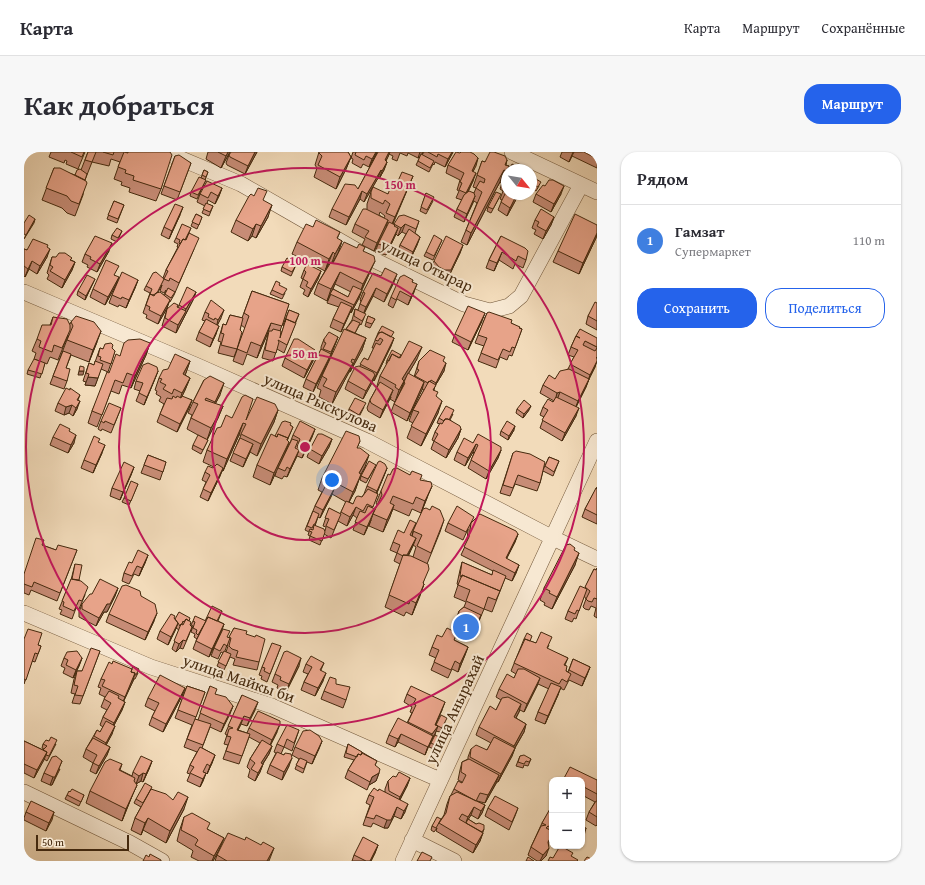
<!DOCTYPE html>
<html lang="ru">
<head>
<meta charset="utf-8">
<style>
  :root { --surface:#fff; --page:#f7f7f7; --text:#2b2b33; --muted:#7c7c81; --line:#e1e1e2; --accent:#2563eb }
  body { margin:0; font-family:"Gentium Book Plus",serif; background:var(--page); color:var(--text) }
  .controls { position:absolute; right:12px; bottom:12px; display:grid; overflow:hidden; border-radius:8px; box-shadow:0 1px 3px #0004 }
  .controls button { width:36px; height:36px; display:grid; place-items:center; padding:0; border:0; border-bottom:1px solid var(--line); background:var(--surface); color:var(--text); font:20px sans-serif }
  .compass { position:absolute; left:477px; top:12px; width:36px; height:36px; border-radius:50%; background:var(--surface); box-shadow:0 1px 3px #0004; rotate:120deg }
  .scale { position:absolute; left:12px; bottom:10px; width:93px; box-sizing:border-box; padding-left:4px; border:2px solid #462a0e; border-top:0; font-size:11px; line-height:14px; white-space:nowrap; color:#462a0e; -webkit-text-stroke:3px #f7e8d2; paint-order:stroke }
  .you { position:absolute; left:308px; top:328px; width:14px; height:14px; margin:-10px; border:3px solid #fff; border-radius:50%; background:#1a73e8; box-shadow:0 0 0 6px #1a73e833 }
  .badge { display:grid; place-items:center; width:26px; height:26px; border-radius:50%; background:var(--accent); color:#fff; font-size:13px; font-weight:700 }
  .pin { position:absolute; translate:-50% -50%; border:2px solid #fff; box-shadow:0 1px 4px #0006 }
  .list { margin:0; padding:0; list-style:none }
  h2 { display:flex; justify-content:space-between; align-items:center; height:52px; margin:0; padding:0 16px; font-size:17px }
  h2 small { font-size:13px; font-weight:400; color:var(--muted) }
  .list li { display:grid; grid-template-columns:26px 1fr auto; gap:12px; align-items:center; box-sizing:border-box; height:72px; padding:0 16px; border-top:1px solid var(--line) }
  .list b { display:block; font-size:15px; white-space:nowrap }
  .list p { margin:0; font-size:13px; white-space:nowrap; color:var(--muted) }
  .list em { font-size:13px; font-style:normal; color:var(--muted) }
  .actions { display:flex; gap:8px; padding:12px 16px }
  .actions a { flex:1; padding:9px 0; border:1px solid var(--accent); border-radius:16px; text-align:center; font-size:14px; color:var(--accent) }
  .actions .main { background:var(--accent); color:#fff }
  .map { position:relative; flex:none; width:573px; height:709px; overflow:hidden; border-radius:16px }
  header { display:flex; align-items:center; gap:24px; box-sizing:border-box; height:56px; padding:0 20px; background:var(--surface); border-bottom:1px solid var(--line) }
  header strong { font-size:19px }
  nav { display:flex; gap:22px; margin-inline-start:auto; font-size:14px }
  .intro { display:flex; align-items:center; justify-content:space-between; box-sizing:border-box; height:96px; padding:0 24px }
  h1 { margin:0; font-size:28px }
  .button { padding:10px 18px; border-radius:16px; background:var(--accent); color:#fff; font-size:14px; font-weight:700 }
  main { display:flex; gap:24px; padding:0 24px }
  aside { flex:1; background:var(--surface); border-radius:16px; box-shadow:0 1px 3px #0004 }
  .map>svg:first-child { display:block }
</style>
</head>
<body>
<header>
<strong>Карта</strong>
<nav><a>Карта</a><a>Маршрут</a><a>Сохранённые</a></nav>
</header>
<div class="intro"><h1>Как добраться</h1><a class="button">Маршрут</a></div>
<main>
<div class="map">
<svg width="573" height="709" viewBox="0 0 573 709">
  <rect width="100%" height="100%" fill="#f2dbba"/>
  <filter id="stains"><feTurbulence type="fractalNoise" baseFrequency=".005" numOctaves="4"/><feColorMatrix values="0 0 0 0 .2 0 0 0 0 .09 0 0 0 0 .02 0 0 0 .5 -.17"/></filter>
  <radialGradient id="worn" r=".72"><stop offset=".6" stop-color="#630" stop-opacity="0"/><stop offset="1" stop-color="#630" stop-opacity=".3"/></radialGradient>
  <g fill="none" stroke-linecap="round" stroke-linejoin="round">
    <g stroke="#715639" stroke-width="16">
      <path id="street" d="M141,0L217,32L344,105L440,152L466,159L485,154L497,144L557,33
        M488,0L573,40
        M0,140L174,214L343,289L529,386L573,407
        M0,461L127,515L248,554L416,628
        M0,640L106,691L138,709
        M388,688L430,709
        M379,709L573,289"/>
    </g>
    <use href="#street" stroke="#f7e8d2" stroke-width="15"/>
  </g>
  <path fill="#c78c76" stroke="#462a0e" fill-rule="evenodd" d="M27,0H61L54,17L42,12L43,9L41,8L40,11L25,5Z
    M64,0H102L103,1L104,0H146L137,37L132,49L105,40L106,36L97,33L98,30L90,27L96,10L87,7L85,14L68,10L61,28L59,43L51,64L43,61L38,56L18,48L30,16L51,23L57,18Z
    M184,0H206L197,16L182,7Z
    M233,0L221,22L203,13L202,11L205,3Z
    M295,0H324L327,5L322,17L312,37L290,25L293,16L291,13Z
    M329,0H353L345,15L339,12L337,16L328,11L329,7L327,6Z
    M354,0H399L398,3L400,0H429L421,15L411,10L410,13L409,12L405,20L392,13L396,5L394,6L384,1L383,4L376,1L373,9L368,7L369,4L365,2L362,9L363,10L360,18L355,27L354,26L340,50L336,47L322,73L305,65L308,57L334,37Z
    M538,0H573V16L548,4L545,10L536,5Z
    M151,4L167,11L153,48L137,42Z
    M454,6L449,20V29L444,40L450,41L452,36L449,35L458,9L461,10L483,8L482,13L485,14L484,18H483L481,25L483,22V42H495L483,64L474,58L478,48L476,47L479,39L476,37L478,31L476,30L471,39L443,93L437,90L442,78L453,51L450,49L440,70L430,65L433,57L438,48L432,46L435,39L433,38L436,28L422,21L424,13Z
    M180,18L184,20L181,28H182L180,32L173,47L166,44L167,40L177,26Z
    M507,24L515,34L512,39L507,36Z
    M521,34L537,42L527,60L509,50L512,42Z
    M198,36L195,44L191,52L184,48L183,52L189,54L185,64L178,61L181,54L173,50L176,42Z
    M384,36L369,72H370L395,69L391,81L396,85L393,93L386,108L373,101L376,93L382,82L378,80L374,84L372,82L362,103L351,100L357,85L350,99L338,93L341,87L328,80L331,72L343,57V52L347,40L364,42ZM356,60L361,64L360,66L355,63Z
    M402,41L409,49L402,62L396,59Z
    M475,46L467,61L463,59L464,55Z
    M90,49L100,53L93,71L83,67Z
    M240,49L244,65L232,86L228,84L224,89L207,80L212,68Z
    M172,62L178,65L173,77L167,74Z
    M156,63L145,87L137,83L140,75Z
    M530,65L527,73L519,87L510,82L512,78L508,76L511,68Z
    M289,75L316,80L313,87L318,89L314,101L309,111L333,96L341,95L339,99L346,120L338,138L335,146L327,161L326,160L317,180L306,175L309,167L315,155L303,151L309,137L303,149L290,142L294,131L305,112H304L301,119L268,102L273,90ZM311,132L327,140L324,145L309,137Z
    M167,76L162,88L170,97L150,143L146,150L145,149L143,156L134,172L122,166L123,163L119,161L126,141L120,138L122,134L139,126L142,118L154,95H153L154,92L150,90L152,86ZM138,133L136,139L140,141L142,138V139L140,143L134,140Z
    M98,79L93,90L87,87L88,83Z
    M573,81L572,86L555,122L529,110L534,99Z
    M477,84L502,108L499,116L491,112L489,117L475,108L470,119L462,116L465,108Z
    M418,88L409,108L400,104L402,100Z
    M439,93L436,101L424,126H418L412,123L407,117L410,109Z
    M23,96V105L13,122L5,117L1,125L0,124V97L3,98Z
    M85,99L73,120L63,115L64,113L58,110L61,102Z
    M28,105L47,108L51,110L48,118L38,136L23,127L25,123L23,121Z
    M273,111L267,124L257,119L258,115Z
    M280,118L297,119L294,127L284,145L279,142L281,138L276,135L279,127L277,126Z
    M91,123L92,133L81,153L66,145L69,137Z
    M114,128L111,136L102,156L95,153L94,155L85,151L88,143Z
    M389,128L388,130L390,140L384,153L373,147L369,156L364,153L367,145Z
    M370,130L360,150L349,144L340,162V166L337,173L336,172L331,181L342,186L338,198L326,220H325L308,252L295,245L297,238L293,236L298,224L322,177L328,168L331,157L334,158L337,149L336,148L339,140Z
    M69,131L61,148L53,143L54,139Z
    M255,133L261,141L258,147L246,142L248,138Z
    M228,139L265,152L256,179V185L260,174L259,173L265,158L275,162L260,201L253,197L249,209L238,206L244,183H243L233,206L223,202L219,213L209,209L221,176L217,173L213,197L210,205L194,201L197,190L194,189L199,172L202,173L206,163L218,166Z
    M172,140L169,148L152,181L138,174L143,157L154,155L155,153Z
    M573,151V178L562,172L564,164Z
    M181,160L197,166L193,173L192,182L186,195L172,188L175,180L181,169L178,168Z
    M463,161L487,171L498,177L488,204L485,203L483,208L476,205L472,216L454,209L460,194L451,191Z
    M344,164L351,167L346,176L341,174Z
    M29,165L46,172L47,170L73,190L65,210L47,203L42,216L43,229L40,237L26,232L44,185V183L34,208L26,205L23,212L21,211L16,226L3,222L4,218L18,210L10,207L12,201L8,199L13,187L26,173Z
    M458,169L444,198L428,190L431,182Z
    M354,181L370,186L367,194L350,229L349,228L339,247L321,237L324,229L336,214L340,206L344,208L350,196H348Z
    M552,184L573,195L571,215L565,227L562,235L552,255V264L538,289L516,276L520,265L516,263L519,255L530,249L516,241L519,233L531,227L544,217L550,205L544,203L547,195Z
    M314,185L304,210L289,240L279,235L282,227L297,198V195L300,187Z
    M126,191L122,203L107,236L98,233L95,242L87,239L73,275L64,271L68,259L85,221L96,204Z
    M76,196L79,197L88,196L91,199L84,220L77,217L71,234L61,233L62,230L59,229L65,211L70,213Z
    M377,203L393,207L384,222L390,225L395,209H419L420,219L411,234L410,238L412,245L414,261L397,294L383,286L389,271L385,269L389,258L400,238L398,237L383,269L367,260L370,252L377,238L380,230L384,223L380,229L376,240L371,250L366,247L367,245L356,266L344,259L343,256L346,248L352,237L356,224L363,212H362L363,208Z
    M261,206L289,209L280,226L258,214Z
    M166,209L161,223L166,226L161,238L157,246L168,248L165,256L153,280L133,270L140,252L135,249L137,245L132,242L133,239L131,238L135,226Z
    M134,219L120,253L112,249L116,239L110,237L112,229Z
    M180,228L196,243L191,252L199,254L194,266L183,288L163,277L168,263L164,261L169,250Z
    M56,243L54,248L53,257L49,264L45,261L40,263L31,259L34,251Z
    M340,255L334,267L324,261L325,257Z
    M97,256L87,281L78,277L77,279L74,277L77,269Z
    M493,257L505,258L499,266L492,261Z
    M254,258L250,270L233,304L226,300L219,315L206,309L217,283H215L199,319H198L196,324L184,349L176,345L182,330L178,328L181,320L189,316L190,315L179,310L183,298L197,275L208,266L222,268Z
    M429,262L426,268L437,277L434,286L422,306L407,297L410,289L408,288L411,280L416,272L413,271L415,266Z
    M266,273L269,275L263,289L265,290L261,301L266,291L269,283L291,277L288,285L278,306L273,304L263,325L260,324L258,327L251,324L252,320L246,333L229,325L233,313L251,284Z
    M490,278L484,288L476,283L477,279Z
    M45,279L50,291L44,301L26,293L29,285Z
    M308,287L305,295L295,312L283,305L286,297Z
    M184,288L177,302L168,297L169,293Z
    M336,289L333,296L341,315L337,322L331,339L325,350L329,352L338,345L340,342L343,334L363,316L353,341L354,342L348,356L350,361L353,353L352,351L357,339L366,323H386L396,328L403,346L397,361L388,357L385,364L369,357L359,380L345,374L347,368L340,383L329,378L333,366L329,363L323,374L314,369L307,386L300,382L296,393L285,388L286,384L284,383L285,380L281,378L291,354L298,340L294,338L298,326ZM308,342L322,350L316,362L305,356L299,374L302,375L301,379L291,374L294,365L296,366Z
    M449,291L477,298L474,306L462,327L444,316L450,301L449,300L441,314L430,308L433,300Z
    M78,301L69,321L57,316L60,308Z
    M489,301L519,318L525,305L535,309L529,324L519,319L516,331L513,339L491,332L486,344L476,341Z
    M124,303L142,310L136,328L117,321Z
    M110,315L107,323L96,348L86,344L88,336Z
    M350,317L342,331L336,328L337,324Z
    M114,332L105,353L98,350L100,346Z
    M573,335V372L558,365L561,357Z
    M420,368L416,380L403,412L399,432H400L388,463L382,460L380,464L361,455L376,412L370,409L373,401L366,398L369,390L392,371L388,384L389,379ZM389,393L392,395L389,405L384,404Z
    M448,370L494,382L491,390L482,407L495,413L492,421L488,429L481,426L468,460L460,457L455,469L448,486L431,479L432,467L435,459L440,455L442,450L430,445L434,433L433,432L436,418L438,410L468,423L469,419L437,403L443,390L444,377L439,388L421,379L424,371Z
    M18,393L32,398H53L33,449L7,438L5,443L0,441V422Z
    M550,398L551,413L528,457L520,453L521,451L516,448L520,436Z
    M124,403L121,411L115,424L110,422L105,432L98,429L100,421L108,411Z
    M51,412L55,428L61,443L55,457L52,456L48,467L36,462L38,458L35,457L47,428Z
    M573,416V466L570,464L572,456L567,454L565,458L561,457L559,455L562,447L560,444L552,467L550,466L548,470L541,467L544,459L561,436L570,417L572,418Z
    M94,436L91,444L83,460H80L72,474L55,465V460L58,452L68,442Z
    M117,444L130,469L121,488L82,470L85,462Z
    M198,459L194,469L200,472L197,480L185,505L169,497L172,489L181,471L173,487L170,485L171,482L167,480L169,474L167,473L169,469H181L182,467Z
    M150,467L165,469L166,474L168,475L165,483L159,497L156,496L152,500L148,497L155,478L152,476L144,493L133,487L136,479Z
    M210,476L222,482L235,510L233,518L209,513L211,507L206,505L200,518L193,514L199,501L197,500L194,507L187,504L190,496L204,485L205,486ZM203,493L204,494L202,500L201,499Z
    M433,481L430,488L444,495L441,503L434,520L428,517L424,526L407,518L412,506L405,503L408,495L418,485Z
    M0,487L17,494L11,510L8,509L0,532Z
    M500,487L512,491L525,493L523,497L544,506L541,513L542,519L544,520L549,507L566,515L558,534L545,528L540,538L536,536L534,543L521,572L511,568L514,560L525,537L514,532L500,560L496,558L492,566L502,572L500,580L491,596L488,604L474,630H473L461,651L453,649L461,653L458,661L454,667L447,663L444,667L460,677L456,689L449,701L412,679L413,676L410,680L407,678L408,674L416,669L420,663L423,652L426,644L427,643L430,637L438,630L434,628L436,618L438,610L444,607V605L447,597L463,598L467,591L452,583L455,575L472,558L477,548L472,545L475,537L490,526L492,522L487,519Z
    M257,494L243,530L237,527L238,524L235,523L238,515Z
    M76,499L56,552L48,551L51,542L47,541L50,527L53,519H58Z
    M40,506H58L55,514L49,526L39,521L41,516L37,514Z
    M300,511L297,518L299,529L291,544L277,538L280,530L284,522L279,520L282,512Z
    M88,512L114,521L111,527H110L99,550H101L98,558L90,573L88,582L82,593L86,595L83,603L72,622L66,619L69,611L59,605L62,597L73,578L76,580L79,575L76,573L79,565L83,558L77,555L81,545L75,542L77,536L74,535L77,527Z
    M275,514L262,540L253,536L254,533L248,530L251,522Z
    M312,532L322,548L319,556L297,547L300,539Z
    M163,534L181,540L171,567L174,568L186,534L191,542L209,554L197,580L186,575L178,596L191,603L188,611L183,622L182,621L179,629L176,635L163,629L166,622L163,621L166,613L173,600L160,595L168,573L151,566Z
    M161,536L158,544L139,580L125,573L128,565L131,559L121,554L124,546Z
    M383,542L418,558L411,573L421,570L416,580L412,579L411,583L416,590L412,598L405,595L410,583L408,586L401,603L374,590L371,595L362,591L365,583L383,571L388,561L386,560L388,555L380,550Z
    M218,543L231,558L223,574L217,572L214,578L223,581L225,576L253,580L246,594H248L245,602L239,612L236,620L231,629L224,625L226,618L223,615L226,607L236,591L225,585L215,612L199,607L204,593L200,592L203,583L201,582Z
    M275,578L268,599L260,595L257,602L260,603L265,614L258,628L243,621L246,613L252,601L250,600L253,592Z
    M0,589L19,598L20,597L18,596L19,592H32L23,609L20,607L10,626L0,621Z
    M298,589L288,612L283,610L279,621L271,617L275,607L268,603L271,595Z
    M324,592L353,609L351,613L355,621L352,629L345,633L343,638L321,626L324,618L330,608L320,605Z
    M496,604L507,607L504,614L500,613L499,616L492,614Z
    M128,609L125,617L119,630L117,629L112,632L108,644L98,669L62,651L66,639L98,612L96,618L108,624L109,620Z
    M36,617L28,633H26L17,629L20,621Z
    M386,626L383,634L376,648L381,660L377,667L370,664L364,676H360L349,671L347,675L339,673L346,653L342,651L345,643L354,639L361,640V637L364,629Z
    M558,628H573V673L572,674L562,668L565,660L571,650L558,643Z
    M127,637L160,657L142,691L119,678L117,683L107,678L111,666L117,655L110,651L112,647Z
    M46,640L60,643L55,654L41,647L43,643Z
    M528,655V684L524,692L522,704L517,709H513L504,703L507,695L518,671Z
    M464,656H494L491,664L485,678L461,664Z
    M2,660H30L22,679L0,668V666Z
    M160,665L200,686L195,698L189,709H175L167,705L169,699L168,698L153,689L156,677Z
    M354,693L351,701L347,709H328L330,703Z
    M193,703L245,709H191Z"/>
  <path fill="#a27260" stroke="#462a0e" d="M204,0H206L197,16L202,4Z
    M231,0H233L221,22L224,14Z
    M352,0H353L345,15L348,7Z
    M365,0H366L364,5L358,16L361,8Z
    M396,0H399L397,4L394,6Z
    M428,0H429L421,15L424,7Z
    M549,0H550L545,10Z
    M327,5L322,17L312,37L316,25Z
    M454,6L452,14L445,27L448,19Z
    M483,8L476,30L471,39L443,93L447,81Z
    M363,10L360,18L355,27L358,19Z
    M357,18L354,26L340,50L343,42Z
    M452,21L449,29L439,49L442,41Z
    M389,24L384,36L366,77L371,65Z
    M540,34L537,42L527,60L530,52Z
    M198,36L195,44L191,52L194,44Z
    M338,39L336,47L322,73L325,65Z
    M493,42H495L483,64L486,56Z
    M451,44L448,52L440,70L443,62Z
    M248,53L244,65L232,86L237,74Z
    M159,55L156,63L145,87L148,79Z
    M530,65L527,73L519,87L522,79Z
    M11,67L10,71L0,87L2,83Z
    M364,68L362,76L350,99L353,91Z
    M232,72L228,84L224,89L229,77Z
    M381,72L378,80L374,84L377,76Z
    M374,76L371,84L362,103L365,95Z
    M573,81L572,86L555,122L559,111Z
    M396,85L393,93L386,108L389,100Z
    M318,89L314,101L307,113L311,102Z
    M88,91L85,99L73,120L76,112Z
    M439,93L436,101L424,126H418L421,118Z
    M26,97L23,105L13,122L16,114Z
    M309,100L304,112L301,119L305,107Z
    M478,100L475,108L470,119L473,111Z
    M8,109L5,117L1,125L4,117Z
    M351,109L346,120L335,143L338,138L335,146L327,161L330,153L335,144L339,132Z
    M51,110L48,118L38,136L41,128Z
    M297,119L294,127L284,145L287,137Z
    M316,120L311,132L303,149L307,137Z
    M373,122L370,130L360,150L363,142Z
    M95,125L92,133L81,153L84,145Z
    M71,127L69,131L61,148L62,144Z
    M114,128L111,136L102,156L105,148Z
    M393,132L390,140L384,153L387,145Z
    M352,136L349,144L339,163L342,155Z
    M172,140L169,148L152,181L154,173L160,162L162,157Z
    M146,148L143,156L134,172L137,164Z
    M328,155L325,163L317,180L320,172Z
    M200,158L197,166L192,176L194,168Z
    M461,161L458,169L444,198L447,190Z
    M247,171L243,183L233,206L237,194Z
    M195,174L192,182L186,195L189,187Z
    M77,179L73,190L65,210L69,198Z
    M314,185L304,210L289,240L292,232L305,207Z
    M342,186L338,198L326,220L331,208Z
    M370,186L367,194L350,229L353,221Z
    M126,191L122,203L107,236L111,224Z
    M398,195L393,207L380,229L376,240L371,250L375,238L378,227Z
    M292,201L289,209L280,226L283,218Z
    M166,209L162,221L155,234L159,222Z
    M573,209L571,215L563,231L566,223Z
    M329,211L324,222L308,252L312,240Z
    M422,211L420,219L411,234L407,245L405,249L412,231Z
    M55,219H60L59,223H54Z
    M134,219L131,227L120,253L123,245Z
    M351,223L348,231L339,247L342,239Z
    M64,225L74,226L71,234L61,233Z
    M166,226L161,238L154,253L158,241Z
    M565,227L562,235L551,257L554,249Z
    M400,230L398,238L383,269L386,261Z
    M200,231L196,243L186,262L191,250Z
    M369,238L366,246L356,266L359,258Z
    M536,240L533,248L531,249L533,241Z
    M168,248L165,256L153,280L156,272Z
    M56,249L53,257L49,264L52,256Z
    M418,249L414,261L397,294L402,282Z
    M48,253L45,261L40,263L42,255Z
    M199,254L194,266L183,288L187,276Z
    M507,254L505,258L499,266L500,262Z
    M555,256L552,264L538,289L541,281Z
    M254,258L250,270L233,304L237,292Z
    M219,271L215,283L199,319L203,307Z
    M491,274L490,278L484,288L485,284Z
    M291,277L288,285L278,306L281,298Z
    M437,277L434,286L422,306L425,298Z
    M52,283L50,291L44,301L47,293Z
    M308,287L305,295L295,312L298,304Z
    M265,290L261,301L246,333L250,321Z
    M229,292L226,300L219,315L222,307Z
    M452,292L449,300L441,314L444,306Z
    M81,293L78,301L69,321L72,313Z
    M275,298L272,306L263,325L266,317Z
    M477,298L474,306L462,327L465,319Z
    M345,303L341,315L331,333L335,321Z
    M110,315L107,323L96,348L99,340Z
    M199,316L196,324L184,349L187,341Z
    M363,316L360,324L350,347L353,339Z
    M314,322L309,334L305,343L309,332Z
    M335,327L331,339L324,352L329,340Z
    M408,334L403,346L397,361L401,349Z
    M310,337L307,345L296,366L299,358Z
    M370,353L366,365L359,380L363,368Z
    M332,355L329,363L323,374L326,365Z
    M349,362L347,368L340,383L343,375Z
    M494,382L491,390L479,414L482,406Z
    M392,386L389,394L380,413L383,405Z
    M555,401L551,413L528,457L533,445Z
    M124,403L121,411L115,424L118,416Z
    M495,413L492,421L488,429L491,421Z
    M400,432L396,444L388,463L392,451Z
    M94,436L91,444L83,460H80L72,474L75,466L83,452Z
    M133,461L130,469L121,488L124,480Z
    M457,463L454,471L448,486L450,478Z
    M154,471L151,479L144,493L147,485Z
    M200,472L197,480L185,505L188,497Z
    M159,488L156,496L152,500L155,492Z
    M444,495L441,503L434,520L436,512Z
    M58,506L55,514L49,526L52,518Z
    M277,506L275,514L262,540L265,532Z
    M566,515L563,523L558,534L561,526Z
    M111,521L109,529L98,553L101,545Z
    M302,521L299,529L291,544L294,536Z
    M516,526L513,534L500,560L503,552Z
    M537,535L534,543L521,572L524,564Z
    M161,536L158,544L139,580L142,572Z
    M101,550L98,558L87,579L90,571Z
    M234,550L231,558L223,574L226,566Z
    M421,550L418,558L408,581L411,573Z
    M497,552L495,560L488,573L490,565Z
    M209,554L206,562L197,580L200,572Z
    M220,564L217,572L210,586L213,578Z
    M256,572L253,580L245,596L248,588Z
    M502,572L500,580L487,602L490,594Z
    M91,574L88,582L79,599L82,591Z
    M414,574L411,582L408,586L401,603L408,582Z
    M377,582L374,590L371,595L374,587Z
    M298,589L295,597L288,612L291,604Z
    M248,594L245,602L234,619L237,611Z
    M86,595L83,603L72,622L75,614Z
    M491,596L488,604L474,630L477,622Z
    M23,600L20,608L10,626L13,618Z
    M191,603L188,611L183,622L186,614Z
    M268,606L265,614L258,628L260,620Z
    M38,609L28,633H26L29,625Z
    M128,609L125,617L119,630L122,622Z
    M239,612L236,620L231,629L234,621Z
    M119,621L117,629L112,632L115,624Z
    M182,621L179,629L176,635L179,627Z
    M355,621L352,629L345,633L348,625Z
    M475,623L472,631L461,651L464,643Z
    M386,626L383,634L373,653L376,645Z
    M113,633L108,644L98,669L102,657Z
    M164,645L160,657L142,691L146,679Z
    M384,652L381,660L377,667L380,659Z
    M461,653L458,661L454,667L457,659Z
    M373,655L370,664L364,676H360L363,668Z
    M450,655L447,663L441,673L444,665Z
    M30,660L28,668L22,679L25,671Z
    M124,666L119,678L117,683L121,671Z
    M562,676L560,684L558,687V684Z
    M459,681L456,689L449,701L452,693Z
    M528,683L527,688L521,698L524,690Z
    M200,686L195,698L189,709H188L190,704Z
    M354,693L351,701L347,709H346Z
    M250,696L245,709H243Z
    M525,696L522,704L517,709H516L519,703Z"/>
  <path fill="#e7a389" stroke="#462a0e" d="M47,0H60L58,5Z
    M64,0H72L68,10L61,8Z
    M79,0H90L89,3Z
    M100,0L104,1V0H146L148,3L137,37L109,28L110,24L101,21L102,18L94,15Z
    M194,0H204L202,4Z
    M207,0H231L224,14L206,5L205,3Z
    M295,0H324L327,5L316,25L294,13L298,4L295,1Z
    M332,0H352L348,7L342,4L340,8L331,3Z
    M354,0H365L361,8L363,10L358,19L357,18L343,42L338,39L325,65L308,57L321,32L331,33L334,37Z
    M404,0H428L424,7L414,2L413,5Z
    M432,0L436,1L437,0H446L450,2L454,6L448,19L452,21L442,41L435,38L438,31L436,30L440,21L424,13Z
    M466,0H470L481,4L483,8L481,13L485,14L483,19L480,18L475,27L447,81L442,78L458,40L452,36L456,29L460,31L461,27L453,23L458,9L461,10Z
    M560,0H573V7Z
    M397,2L410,9L406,16L394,9Z
    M155,3L167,11L156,40L140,34L151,4Z
    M488,12L499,18H485Z
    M30,16H36L62,29L63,31L55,52L47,49L43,44L22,36Z
    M56,17L63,22L61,28L51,23L53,18Z
    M180,18L184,20L182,25L178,23Z
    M378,20L389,24L371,65L362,61L366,52L361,48L359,52L347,46V40L349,35L364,42L369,29H374Z
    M483,22V31L479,29Z
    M507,24L517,30L514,35L508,32L507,35Z
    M175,25L182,28L174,43L167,40Z
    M525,28H529L540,34L530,52L512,42L519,33L521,34Z
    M183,29L198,36L194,44L187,40L184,46L176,42Z
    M483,32V42H493L486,56L477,50L482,40L479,39Z
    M234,36L243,39L239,48L248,53L237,74L232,72L229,77L212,68L225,44L227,42L230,44Z
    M445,39L450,41L451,44L443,62L433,57L440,43Z
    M472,40L477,42L469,57L464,55Z
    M402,41L410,45L403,58L397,55Z
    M90,49L100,53L94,67L84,63Z
    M182,51L189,54L186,60L179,57Z
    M151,52L159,55L148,79L140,75Z
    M339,57H342L364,68L353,91L341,85L345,79L331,72Z
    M517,57L530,65L522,79L513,74L515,70L511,68Z
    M172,62L178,65L175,73L168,70Z
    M551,62L573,73V81L559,111L534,99Z
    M5,63L11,67L2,83L0,82V71Z
    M380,63L395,69L392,77L381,72L377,76L370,72L375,64Z
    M292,68L316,80L313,86L318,89L311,102L309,100L305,107L273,90L282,72L289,75Z
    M365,70L371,73L370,74L374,76L365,95L354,92Z
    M158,72L167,76L161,88L159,87L156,92L155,91L156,88L152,86Z
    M93,76L98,79L94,86L88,83Z
    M385,77L396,85L389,100L376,93Z
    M165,81L175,86L155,131L146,126L145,129L140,127L144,119L142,118L159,87L162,88Z
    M410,83L418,88L410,104L402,100Z
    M71,84L88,91L76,112L66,107L67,105L61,102Z
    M422,84L439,93L427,118H421L415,115L410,109Z
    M477,84L501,96L504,99L502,108L494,104L492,109L478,100L473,111L465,108Z
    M9,87L24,93L23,95L26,97L16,114L8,109L4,117L0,114V97L3,98Z
    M320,90L333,96L335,92L341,95L339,99L350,104L351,109L339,132L316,120L307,137L294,131L307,110L309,111Z
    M35,101H41L48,106L46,108L51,110L41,128L26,119L29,115L26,113L28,105H32Z
    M263,106L273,111L268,120L258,115Z
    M82,108L95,114L90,123L95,125L84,145L69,137Z
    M283,112L297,119L287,137L282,134L284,130L279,127L282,120L280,118Z
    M361,116L373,122L363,142L352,136L342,155L336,152L341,141L339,140L349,121L357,124Z
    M98,120L114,128L105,148L98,145L97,147L88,143Z
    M132,120L140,127L133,141H132L131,142L129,143L126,142L128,137L122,134L129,121Z
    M63,123L71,127L62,144L54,139Z
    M380,123L389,128L388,130L393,132L387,145L376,139L372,148L367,145L376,125Z
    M252,129L256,131L255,133L263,137L259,143L248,138Z
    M329,134L338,138L330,153L306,142L309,137L324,145Z
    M163,135L172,140L162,157L155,153Z
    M144,136L151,140L147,146L141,142Z
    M228,139L265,152L258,174L247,171L237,194L227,190L223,201L213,197L225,164L220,161Z
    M136,140L146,148L137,164L125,158L126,155L122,153L126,142L130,144L132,141Z
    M187,148L200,158L194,168L191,166L190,168L184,165L185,162L181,160Z
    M317,150L328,155L320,172L309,167Z
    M571,150L573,151V169L564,164Z
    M150,151L154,153L153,155L162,159L154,173L141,166L143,157Z
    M444,154L461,161L447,190L431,182Z
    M331,157L342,162L338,169L330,164Z
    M265,158L275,162L271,171L262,167L261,170V169Z
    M465,160L488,168L487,171L496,175L495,176L498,177L491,196L488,195L486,200L479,197L474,208L457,201L463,186L454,183L463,161Z
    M206,163L219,166L216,178L218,180L213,197L197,193L200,182L197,181L199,172L202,173Z
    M52,164L70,170L77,179L69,198L43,188L49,174L47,170Z
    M344,164L351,167L348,172L342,170Z
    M29,165L43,167L46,173V178L38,196L30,193L28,200L15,195L17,189L13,187L18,173H27Z
    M182,167L195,174L189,187L175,180Z
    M262,167L272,171L263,193L254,188L255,190L252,201L241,198L245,179H248L249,177L257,179L256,186Z
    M329,168L336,171L331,181L322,177Z
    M358,174L370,180L367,185L358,180L354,181Z
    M320,177L342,186L331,208L328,207L327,210L329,211L312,240L299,234L303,227L298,224Z
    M556,177L573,186V195L561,189L559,193L571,199L573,196V205L572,206H573V209L566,223L546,212L554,198L547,195L552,184L556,186L552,184Z
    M305,180L314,185L307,200L299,197L302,191L300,190V187Z
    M358,180L370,186L353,221L336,212L340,206L344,208L352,191L356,193L359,188L356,186L354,189L351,188L355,181Z
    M116,187L126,191L111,224L103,221L99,231L91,228L78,263L68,259L83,220L85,221L92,202L96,204L100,191L104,188Z
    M270,187H274L291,198L292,201L283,218L261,206Z
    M385,189L398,195L378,227L380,229L375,238L371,235L372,233L356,224L368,202L376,206Z
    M87,191L89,193L88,196L91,199L87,212L76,208L77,205L74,204L76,196L79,197L81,192Z
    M297,197L307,202L292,232L282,227Z
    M368,198L377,203L375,206L368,202L365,209L363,208Z
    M406,198L421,205L419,209L422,211L412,231L407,228L406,230L405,229L404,231L391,224L395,218L393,217L395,209Z
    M39,199L47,202L42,216L46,217L43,229L29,224Z
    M151,202L166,209L159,222L166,226L158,241L150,237L148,242L139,237L142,233L136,230L138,227L135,226L139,218L144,217Z
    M10,207L21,211L18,222L4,218Z
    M71,209L79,212L74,226L64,225L65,222L62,221L65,211L70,213Z
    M124,211L133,215L134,219L123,245L115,241L119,231L112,229L119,213Z
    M56,214L60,215V219H55Z
    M335,214L349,220L351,223L342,239L324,229L331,215Z
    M545,217L565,227L554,249L536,240L533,241L519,233L525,223L531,227L536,219Z
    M384,221L400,230L386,261L370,252L381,231L380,230Z
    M186,224L200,231L191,250L182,246L181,248L199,254L187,276L167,266L174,252L169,250L180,228Z
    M405,229L412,233L409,238L414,240L412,244L418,249L402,282L387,274L395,260L389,258Z
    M356,230L369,238L359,258L347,251L346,248Z
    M42,236L46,238V236L56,243L53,248L56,249L52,256L48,253L42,255L34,251Z
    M221,243L229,247L222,268L233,245L251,252L254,258L237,292L217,282L222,272L219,271L203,307L183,298L193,276L197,275L202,263L208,266L218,245Z
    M149,244L152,246L153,244L157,246L158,244L168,248L156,272L136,262L143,246L148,247Z
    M532,245L555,256L541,281L518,268L524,258L519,255L524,247L529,250Z
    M331,246L342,251L335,263L325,257Z
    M500,248L507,254L500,262L493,257Z
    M85,251L97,256L90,273L81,269L80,271L77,269Z
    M422,254L430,258L425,268L424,267H421L420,269L415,266Z
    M421,267H424L436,274L437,277L425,298L410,289L414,282L411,280L416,271L418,272Z
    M261,269L267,271L266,273L269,275L263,288L264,286L254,282L253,285L251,284L258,270Z
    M276,269L291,277L281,298L273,295L276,287L269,283Z
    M483,269L491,274L485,284L477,279Z
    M36,272L46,277L45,279L52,283L47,293L29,285Z
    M322,279L335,284L336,289L333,296H336L345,303L335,321L337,322L335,327L329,340L312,331L316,323L314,322L309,332L298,326Z
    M247,282L253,285L254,282L264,286L263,288L265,290L250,321L233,313Z
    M294,282H298L308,287L298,304L286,297Z
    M454,282L477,295V298L465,319L447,308L454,293L452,292L444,306L433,300L440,286L449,291Z
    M174,283L184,288L179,298L169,293Z
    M70,284L76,287L74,290L81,293L72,313L60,308Z
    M216,286L229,292L222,307L209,301Z
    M268,287L274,289L271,296L275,298L266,317L263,315L261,319L254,316Z
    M492,299L506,302L521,310L516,331L494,323L489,336L479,333L489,301Z
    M124,303L142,310L139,320L120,313Z
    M525,305L535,309L530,320L521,314Z
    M345,309L352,313L344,327L337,324Z
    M356,309L361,312L363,316L353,339L343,334L354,310Z
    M100,310L110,315L99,340L88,336Z
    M193,312L199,316L187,341L179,337L186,323L181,320L184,314L189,316Z
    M373,316L386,323L388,319L398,323L396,328L407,330L408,334L401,349L392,345L389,352L369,344L366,351L370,353L363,368L349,362L358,343L357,339L364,322L366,323L369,317Z
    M107,329L114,332L107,349L100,346Z
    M302,333L310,337L299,358L291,354Z
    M572,336L573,337V363L561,357Z
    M344,337L354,342L349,355L343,352L339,359L332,355L326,365L317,360L322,349L329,352L332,345L334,344L338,345Z
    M344,354L351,357L343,375L331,370L336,359L341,361Z
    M408,354L416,358L420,368L407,401L393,394L398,383L389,379L399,357L402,356L406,358Z
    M433,354L450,365L442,380L424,371Z
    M305,356L317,362L310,378L302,374L305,367L301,366Z
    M289,359L295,362L291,372H290L288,376L283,374Z
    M456,362L492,379L494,382L482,406L495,413L491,421L440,395L445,385L447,371Z
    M386,368L392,371L386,383L392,386L383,403H379V404L373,401L376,393L369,390L374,378L380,381Z
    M290,373L300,377L301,380L298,389L286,384L288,380L285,379L286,377L289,378Z
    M12,386L20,388L18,393L32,398L34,393L53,398L36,441L10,430L8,435L0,432V422Z
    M546,392L551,396L550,398L555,401L533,445L525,441L526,439L520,436L542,393Z
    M114,398L124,403L118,416L113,414L108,424L100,421L105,410L108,411Z
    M379,403L387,404L404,412L405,417L399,431L400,432L392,451L386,448L385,452L365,443Z
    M438,410L468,423L469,418L482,424L476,439L438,423V425L436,424Z
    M51,412L58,413L55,428L48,427Z
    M573,416V447L570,446L568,450L564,449L562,447L566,439L561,435L570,417L572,418Z
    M438,423L476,439L472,448L464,445L460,457L442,449L446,438L434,433Z
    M47,427L57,429L64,435L58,449L55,448L50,459L39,454L40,450L38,449Z
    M76,427L94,436L86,452H83L75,466L58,457V452L66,442H68Z
    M102,433L116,439L117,444L131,452L133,461L124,480L85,462L98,434Z
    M556,434L563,437L555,459L553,458L551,462L544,459Z
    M188,454L198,459L193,469L184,465L183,467H182Z
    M440,455L457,463L450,478L434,471L435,459Z
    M155,460L166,466L165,469L162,467L160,470L159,469L158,472H157L156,474L154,471L151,467Z
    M147,462L151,464L150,466L154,471L147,485L136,479Z
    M171,464L182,469L174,483L172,481L173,478L169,476L171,470L169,469Z
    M184,465L200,472L188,497L172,489Z
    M162,467L167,470L166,473L168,475L162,489L159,488L155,492L150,489L157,472L159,473Z
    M210,476L223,479L222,482L231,485L232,483L241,487L235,510L212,505L214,499L208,497L205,494L207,486L205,485Z
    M423,476L433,481L430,488L444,495L436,512L431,509L427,518L410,510L415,498L408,495L413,483L418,485Z
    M4,477L18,481L14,493L17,494L14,502L11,501L2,528L0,527V487Z
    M199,477L206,479L203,485L206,486L203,494L200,492L196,499L190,496Z
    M517,480L528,485L523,496L544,506L540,513L543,514L542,519L547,522L543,530L538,527L535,532L490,511L501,487L512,491Z
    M503,481L508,484L506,489L501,487H500Z
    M248,491L257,494L246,522L240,519L241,516L238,515Z
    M67,496L76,499L59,544L51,543L54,534L50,533L53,519H58Z
    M53,499L58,506L52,518L42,513L44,508L40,506L43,500Z
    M200,499L207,502L202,514L194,510Z
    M263,499L277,506L265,532L256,528L257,525L251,522L260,500Z
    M287,504L300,511L296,518L302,521L294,536L280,530L288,515L282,512Z
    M549,507L566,515L561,526L545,518Z
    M89,509L108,517L107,520L111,521L101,545L78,534L81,528L77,527L85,510L88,512Z
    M109,514L115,517L112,523H111V521L107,520Z
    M494,517H500L516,526L503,552L475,537L483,522L490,526Z
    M136,523L161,536L142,572L128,565L135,551L124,546Z
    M306,525L312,527V532L326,535L322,548L300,539Z
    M527,531L537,535L524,564L514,560Z
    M163,534L181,540L172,565L154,558Z
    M186,534L193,537L191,542L202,545L209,554L200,572L176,561Z
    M387,534L421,550L411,573L414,574L408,582L384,570L392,553L389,552L392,547L383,542Z
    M85,539L95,544L94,546L101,550L90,571L79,565L87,551L80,547Z
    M218,543L234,550L226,566L220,564L213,578L226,582L218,604L202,599L207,585L203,584L205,577L209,576L204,574Z
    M484,545L497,552L490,565L502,572L490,594L455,575L466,554L472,558L478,546Z
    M234,559L256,569V572L248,588L225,576Z
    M417,563L423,566L418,576L412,573Z
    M374,566L409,584L404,595L377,582L374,587L365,583Z
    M171,567L187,572L179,593L163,587Z
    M82,569L91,574L82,591L70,584L73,578L76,580Z
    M263,573L275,578L270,591L263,587L260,595L253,592Z
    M286,578L295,584L298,589L291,604L271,595L279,579Z
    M411,583L417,586L413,594L407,591Z
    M27,585L33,588L25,604L22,603L23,600L19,598L23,594L19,592L22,588L25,589Z
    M470,585L491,596L477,622L446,605L447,597L452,593L463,598Z
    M69,586L86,595L75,614L69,611L73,603L62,597Z
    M238,588L248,594L237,611L239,612L234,621L227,617L231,611L226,607Z
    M0,589L23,600L13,618L0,612Z
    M324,592L338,600L337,603L334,602L333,605L322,601Z
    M176,595L191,603L186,614L183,612L179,620L182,621L179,627L166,621L170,615L166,613Z
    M253,600L260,603L261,601L267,602L268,606L260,620L246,613Z
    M338,601L353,609L351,613L356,617L355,621L348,625L346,630L324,618L334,602L337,603Z
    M500,603L507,607L505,610L502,609L500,612L494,610L496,604Z
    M32,604L38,609L31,625H29L20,621L28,605Z
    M117,604L128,609L122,622L119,621L115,624L109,620Z
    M276,606L283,609L280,617L272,613Z
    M86,607L98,612L95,618L111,626L110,629L113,633L102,657L66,639L81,610Z
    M445,607L475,623L464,643L456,641L452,649L430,637L434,629L438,631L442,623L437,620L438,610Z
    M546,615L573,628V642L558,634V628H539Z
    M375,620L386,626L376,645L365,639L364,629L369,624L372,625Z
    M121,631L128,635L119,651L112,647Z
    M350,636L354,639L355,637L384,652L380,659L373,655L367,668H363L352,663L350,667L342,665L350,645L345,643Z
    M48,637L60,643L57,650L43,643L45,639L46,640Z
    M127,637L142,642L149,648L154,640L164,645L146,679L124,666L121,671L111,666Z
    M433,640L461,653L457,659L450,655L444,665L438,662L435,667L459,681L452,693L415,671L422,661L426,644Z
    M471,644L494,656L488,670L464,656Z
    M7,649L30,660L25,671L2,660Z
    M572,649H573V665L565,660Z
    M527,655H528V676L524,674L522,676L528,679V683L524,690L525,696L519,703L507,695L517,674L522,673L518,671Z
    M168,661L186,671L183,677L200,686L190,704L171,693L174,688L172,686L157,678L160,665Z
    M413,665L417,667L412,676L408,674Z
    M444,667L452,672L455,671L460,673V677L458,680L442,671Z
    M558,674L562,676L558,684Z
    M204,681L221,688L222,685L237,693L239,690L250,696L243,709H203L193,703Z
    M339,685L354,693L346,709H342L330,703Z
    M536,694H537L549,701L547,704L554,708L553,709H524L526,705L529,706Z
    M398,700L408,705L406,709H393Z
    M126,702L137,708V709H119L122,703L125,705Z
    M504,705L510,709H502Z
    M563,705L572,709H560Z"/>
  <g fill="none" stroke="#c2185b" stroke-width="2">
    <circle cx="281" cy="295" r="93"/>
    <circle cx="281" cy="295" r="186"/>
    <circle cx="281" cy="295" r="279"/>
  </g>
  <g text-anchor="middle" stroke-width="4" stroke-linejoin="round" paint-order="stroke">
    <g font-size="16" fill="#462a0e" stroke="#f7e8d2">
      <text transform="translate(403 113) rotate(26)" y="6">улица Отырар</text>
      <text transform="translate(297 250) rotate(24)" y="6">улица Рыскулова</text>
      <text transform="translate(215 526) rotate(19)" y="6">улица Майкы би</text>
      <text transform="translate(430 557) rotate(-65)" y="6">улица Анырахай</text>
    </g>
  </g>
  <circle cx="281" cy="295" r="6" fill="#c2185b" stroke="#f7e8d2" stroke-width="2"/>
  <g font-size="12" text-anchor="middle" font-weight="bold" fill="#c2185b" stroke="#f7e8d2" stroke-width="4" stroke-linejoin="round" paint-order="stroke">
    <text x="376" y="37">150 m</text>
    <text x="281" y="113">100 m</text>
    <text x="281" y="206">50 m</text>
  </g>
  <rect width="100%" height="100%" filter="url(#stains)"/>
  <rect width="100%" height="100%" fill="url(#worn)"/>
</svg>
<div class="controls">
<button>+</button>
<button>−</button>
</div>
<svg class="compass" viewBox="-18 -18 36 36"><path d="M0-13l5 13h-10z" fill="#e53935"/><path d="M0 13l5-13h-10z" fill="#7c7c81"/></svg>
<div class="scale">50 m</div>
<div class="you"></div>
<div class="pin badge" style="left:442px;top:475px;background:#3f7fe0">1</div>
</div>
<aside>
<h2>Рядом<small></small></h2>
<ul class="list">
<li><span class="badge" style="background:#3f7fe0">1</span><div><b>Гамзат</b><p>Супермаркет</p></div><em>110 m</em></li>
</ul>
<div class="actions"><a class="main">Сохранить</a><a>Поделиться</a></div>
</aside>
</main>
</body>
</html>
